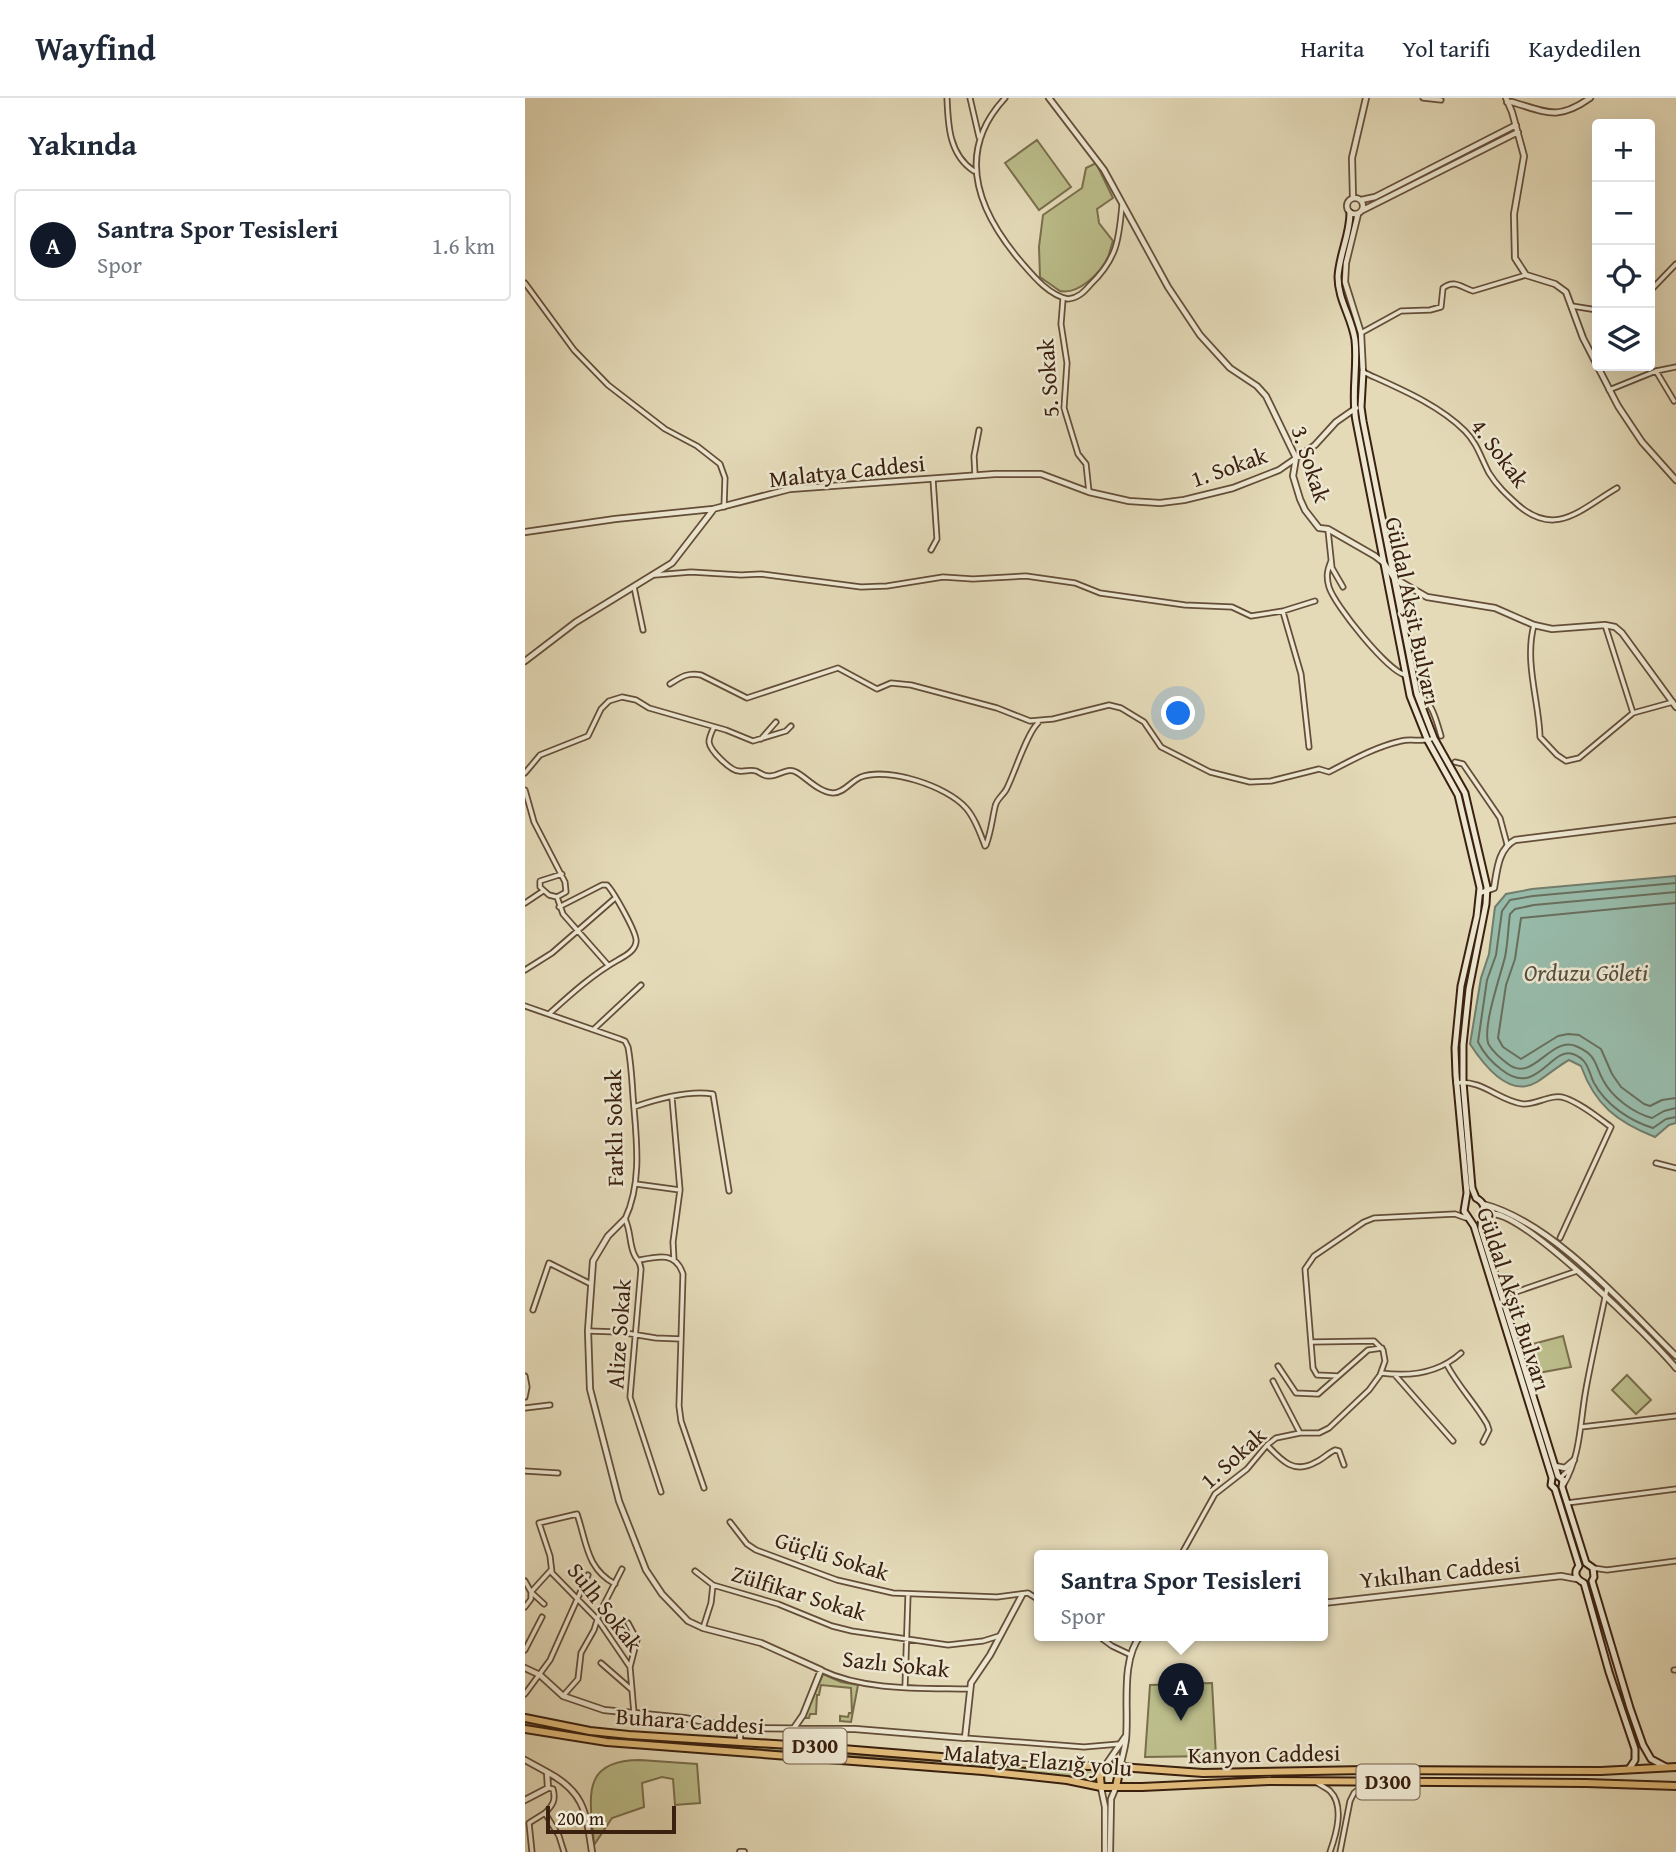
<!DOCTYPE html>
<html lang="tr">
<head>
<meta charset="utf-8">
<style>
  :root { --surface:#fff; --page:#f2f2f3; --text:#1f2937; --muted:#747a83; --line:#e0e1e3; --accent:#111827 }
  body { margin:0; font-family:"Gentium Book Plus",serif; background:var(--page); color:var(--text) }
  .controls { position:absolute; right:21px; top:21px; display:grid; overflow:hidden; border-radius:7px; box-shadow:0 7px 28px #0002 }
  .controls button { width:63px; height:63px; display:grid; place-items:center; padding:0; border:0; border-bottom:2px solid var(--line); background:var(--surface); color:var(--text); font:35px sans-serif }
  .scale { position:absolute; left:21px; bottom:18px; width:130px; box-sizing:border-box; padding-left:7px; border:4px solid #3a200f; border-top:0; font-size:19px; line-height:24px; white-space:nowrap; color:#3a200f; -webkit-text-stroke:5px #ede7d1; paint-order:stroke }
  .you { position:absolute; left:654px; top:616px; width:24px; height:24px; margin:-18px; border:5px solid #fff; border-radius:50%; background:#1a73e8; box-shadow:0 0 0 10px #1a73e833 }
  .badge { display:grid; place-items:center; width:46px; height:46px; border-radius:50%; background:var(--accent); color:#fff; font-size:23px; font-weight:700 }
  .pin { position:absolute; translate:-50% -58px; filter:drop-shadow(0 2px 4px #0008) }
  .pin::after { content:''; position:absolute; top:37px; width:24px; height:21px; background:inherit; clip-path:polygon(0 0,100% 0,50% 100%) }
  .popup { position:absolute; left:509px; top:1452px; width:294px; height:91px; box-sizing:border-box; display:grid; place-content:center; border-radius:7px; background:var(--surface); filter:drop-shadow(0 2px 5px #0005); font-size:23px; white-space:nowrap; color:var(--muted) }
  .popup b { font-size:26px; color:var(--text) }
  .popup::after { content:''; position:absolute; left:50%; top:100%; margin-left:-14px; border:14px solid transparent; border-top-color:var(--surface) }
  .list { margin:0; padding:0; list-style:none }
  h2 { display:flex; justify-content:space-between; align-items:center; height:91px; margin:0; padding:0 28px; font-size:30px }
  h2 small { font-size:23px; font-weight:400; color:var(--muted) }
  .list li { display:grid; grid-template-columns:46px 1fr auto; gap:21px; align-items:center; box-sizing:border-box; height:112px; margin:0 14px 14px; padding:0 14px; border:2px solid var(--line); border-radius:7px }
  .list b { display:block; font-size:26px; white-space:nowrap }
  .list p { margin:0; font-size:23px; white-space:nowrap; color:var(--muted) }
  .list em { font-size:23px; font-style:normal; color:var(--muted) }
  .icon { flex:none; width:38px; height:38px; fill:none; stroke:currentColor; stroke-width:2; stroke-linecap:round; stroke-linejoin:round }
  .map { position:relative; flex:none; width:1151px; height:1754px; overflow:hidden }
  header { display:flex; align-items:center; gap:42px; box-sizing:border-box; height:98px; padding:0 35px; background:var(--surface); border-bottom:2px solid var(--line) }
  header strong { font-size:33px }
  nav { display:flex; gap:38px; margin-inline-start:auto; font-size:24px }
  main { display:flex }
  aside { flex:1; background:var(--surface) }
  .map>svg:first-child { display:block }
</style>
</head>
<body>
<header>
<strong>Wayfind</strong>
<nav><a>Harita</a><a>Yol tarifi</a><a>Kaydedilen</a></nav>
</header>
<main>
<aside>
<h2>Yakında<small></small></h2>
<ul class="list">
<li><span class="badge">A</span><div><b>Santra Spor Tesisleri</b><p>Spor</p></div><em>1.6 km</em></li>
</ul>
</aside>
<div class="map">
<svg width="1151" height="1754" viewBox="0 0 1151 1754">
  <rect width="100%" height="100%" fill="#e4dab8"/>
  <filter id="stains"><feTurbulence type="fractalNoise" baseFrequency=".00286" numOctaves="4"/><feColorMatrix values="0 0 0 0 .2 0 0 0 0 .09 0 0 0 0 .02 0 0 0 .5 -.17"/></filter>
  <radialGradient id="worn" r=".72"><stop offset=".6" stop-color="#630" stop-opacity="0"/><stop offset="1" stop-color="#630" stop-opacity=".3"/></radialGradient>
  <path fill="#bbbd8a" stroke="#7a6e4c" stroke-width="2" d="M512,42L546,89L514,112L480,65Z
    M571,65L588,100L572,111L574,125L588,143C586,148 585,154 583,159C576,175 553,197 535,193L515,179L514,149L518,117L557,90L561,70Z
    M1038,1238L1046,1269L1013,1275L1004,1247Z
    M1102,1277L1126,1302L1111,1316L1087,1292Z
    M298,1576L316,1584L333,1587L326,1624L315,1623V1618L323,1619L324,1615H327L326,1590L296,1587L294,1597H292L291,1616H285L284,1620H279Z
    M687,1585L691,1658L620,1659L625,1587Z
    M0,1625C88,1644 179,1645 269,1651C369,1659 470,1670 570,1672V1684L376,1662L76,1640L0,1628Z
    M115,1662L172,1666L175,1705L150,1707L148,1681L137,1679L117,1685L119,1709L87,1720L69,1747C66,1703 53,1662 115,1662Z"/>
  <path fill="#97bbaa" stroke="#727d6c" stroke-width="2" d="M1151,778V1025L1144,1027L1130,1039C1092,1024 1070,1007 1056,968L1044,962C1033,968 1023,977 1012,984C984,1001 958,966 945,946L956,880L964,856L970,809L981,796L1007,791Z"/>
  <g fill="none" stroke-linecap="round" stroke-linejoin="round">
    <path stroke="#686e5c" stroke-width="2" d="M1151,785L1008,798L985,802L977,813L971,857L962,882L953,944C959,956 966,964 977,972C1012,1000 1026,948 1048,956C1064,962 1063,973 1069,985C1081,1007 1105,1023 1128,1030L1141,1021L1151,1019
      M1151,794L1009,807L990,811L985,816C983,830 983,845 980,859C976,876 956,932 964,947C969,955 975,960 983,966C1009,986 1026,935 1053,949C1072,958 1069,965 1078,982C1087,999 1108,1015 1127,1020L1139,1013L1151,1010
      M1151,805L996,820L990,861L981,887L973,940L978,949L996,961L1033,938L1043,936L1054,937L1076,951L1087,976L1096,989L1119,1006L1125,1008L1137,1002L1151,1000"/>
    <g stroke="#644e39" stroke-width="7">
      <path id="minor" d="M422,0C423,27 424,57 449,73
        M445,0L454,39
        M480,0C429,55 453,114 497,165C509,179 524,197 543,201C553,200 559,194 565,187C592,161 594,142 597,107
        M898,0L916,2
        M0,185L49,252L83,287L140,331L172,348L195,366L200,380L199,409
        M1125,193L1151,166
        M538,201L536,226L542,265L539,310L553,356L561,366L564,394
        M1047,208L1072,212
        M836,235L876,213L905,212L916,209L918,190C929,181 936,189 948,193L1001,177
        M1131,273L1149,303
        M838,274C873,290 913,306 940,333C952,345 956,360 964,375C972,388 982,397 993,407C1031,440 1056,411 1092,390
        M1084,292L1131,273L1151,269
        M450,377L449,358L454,332
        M803,432L807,470L818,489
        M406,452L412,441L408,381
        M806,463C802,473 801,479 804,489C810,508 862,572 880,577
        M130,477L166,474L216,477L236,476L336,489L362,488L418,479L448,481L501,478L550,485L575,495L660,507L707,509L726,518L758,513L790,503
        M109,489L118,532
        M758,514L776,576L784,649
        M1009,527C999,564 1014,603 1015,639L1032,657L1041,663L1054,660L1108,615L1148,604
        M1080,527L1108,615
        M145,586C156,579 163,574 176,577L222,600L313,570L352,591L366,585L386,587L472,610L505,623L528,621L584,607L596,610L619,624L636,649L685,674L725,684L746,683L794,671L804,674C827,662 850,649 876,643C887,640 898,645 909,640
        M893,596C908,605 911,622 916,638
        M189,629C187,633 184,640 184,644C185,653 206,673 214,673C220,674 225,671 231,673C236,675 239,679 245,678C254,678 262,669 271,674C281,679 293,694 308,695C319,695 326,683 336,679C363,669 422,688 441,710C450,720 455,735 460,748
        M236,641L251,624
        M930,664L938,666L975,720L982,746
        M0,675L15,657L63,638L76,611L84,603L97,599L111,602L124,610L201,632L228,643L261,633L266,628
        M0,692L9,724L40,784L41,794L32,799
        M461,747C466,734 467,722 470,709C471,701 479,697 482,690C490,674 502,635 513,625
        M32,799L38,816L83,867
        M32,799L24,797L15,789V783L37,776
        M0,805L18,793
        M0,872L27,855L89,801
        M0,908L95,941L100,943L103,949C106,965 107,982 108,998C111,1038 118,1083 100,1121C106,1133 104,1145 109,1156C112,1163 115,1162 116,1171L105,1299L136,1394
        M25,915C46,896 68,876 93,862C100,858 110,853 111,844C113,836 88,793 82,787H77L34,809
        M69,931L116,887
        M931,985C957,981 974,1003 998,1006C1012,1007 1026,995 1040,1000C1057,1006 1072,1019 1086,1029L1035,1140
        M147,1000L155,1092L148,1144L149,1162
        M109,1009C132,1001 164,992 188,996L204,1093
        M1131,1065L1151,1070
        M111,1086L155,1092
        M115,1162C134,1158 151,1154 158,1176L154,1308L156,1323L179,1390
        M988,1195L1052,1173
        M8,1212L24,1165L66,1186
        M63,1233L94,1234L131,1240L156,1241
        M922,1267C933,1288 950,1305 962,1326L964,1332L958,1344
        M753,1268L771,1295L793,1296L843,1252L857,1250
        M856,1275C886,1279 914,1275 936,1255
        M870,1277L928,1343
        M0,1278L2,1289L0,1299
        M813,1278L792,1277L788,1270L780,1171L789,1158L839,1124L849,1120L930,1116L941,1120
        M748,1283L775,1335
        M0,1310L25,1307
        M1056,1329L1151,1318
        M742,1347C756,1362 769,1377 791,1364C798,1361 803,1355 810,1352L814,1353L819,1367
        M0,1373L33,1375
        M1036,1379L1046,1370
        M1039,1386C1056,1357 1055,1323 1061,1291C1067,1258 1075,1224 1082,1190
        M1042,1405L1151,1391
        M205,1424L222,1446L231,1452L312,1482L368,1495L472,1499L503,1495L514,1502
        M656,1457L690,1396L722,1371L742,1347L751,1340L775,1335H794L804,1330L844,1292L855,1277L860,1263L858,1252L849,1243L787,1244
        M1068,1470L1082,1472L1151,1463
        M170,1473L188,1487
        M0,1483L6,1494L19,1506
        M90,1486C61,1470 62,1445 52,1416L14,1425L25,1458L27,1475L73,1522L105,1569L109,1615
        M0,1509L6,1501V1494L26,1472
        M103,1525L112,1542L105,1569
        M178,1530L186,1505L188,1487L253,1506L307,1528L327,1533L423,1547L458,1543L474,1538
        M572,1537L587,1548L606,1557
        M0,1552L17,1519
        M76,1565L107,1592
        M296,1572C340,1593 396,1590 444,1591
        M1149,1572H1151
        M380,1589L383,1497
        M0,1596L25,1562L63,1477
        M38,1598L53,1581L56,1555L69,1532L74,1516L97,1471
        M440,1640L559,1649L594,1646
        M791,1684C795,1687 802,1690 805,1693C820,1708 811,1737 805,1754
        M23,1690L28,1691C31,1702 28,1707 20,1715L34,1738L39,1754
        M7,1754L4,1725L20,1715
        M815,1754L825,1703L829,1695L843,1684"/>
    </g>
    <g stroke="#644e39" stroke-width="8">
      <path id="tertiary" d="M524,0L579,72L643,189L675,237L705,270L732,288L741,298L771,360L768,378L775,401L780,412L794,430L803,431L850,458L859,465L869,480L902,499L970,510L1009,527L1027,531L1080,527L1090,529L1097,535L1151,609
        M981,0L987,14L999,58L989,116L990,160L1001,177L1030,186L1041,194L1058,240L1093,308L1117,344L1151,382
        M982,4H987C1021,14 1033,23 1065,0
        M822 108a8 8 0 1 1 16 0a8 8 0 1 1-16 0Z
        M828,100L827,60L841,0
        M836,102L850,99L991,27
        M838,112L993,34
        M833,116L821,165L820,184L836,235L838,274
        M0,434L90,421L188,411L265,391L470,376H516L564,394L604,403L635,405L659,402L708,390L754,372L790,347L811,324L831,310
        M0,563L51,524L147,465L188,412
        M955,795L969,790C972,773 973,751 990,742L1151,722
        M958,1106C1028,1124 1101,1209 1151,1258
        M959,1117C963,1116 966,1115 970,1116C1007,1122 1124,1238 1151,1270
        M100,1121L83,1138L68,1163L63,1233L65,1291L94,1403L121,1472L137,1496L163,1523L178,1530L236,1545L296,1572L278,1617L269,1630
        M1030,1368L1040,1370L1049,1362
        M798,1505L1036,1478L1052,1481
        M0,1570L15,1577L38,1598L79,1612L159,1620L215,1630L330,1631L440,1640L446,1585L465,1557L497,1497
        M215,1630V1644
        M0,1662L22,1674L23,1690L0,1702
        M580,1668L600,1639
        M595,1669C597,1660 600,1650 601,1641C604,1611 595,1562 616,1537
        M22,1674C60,1694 61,1715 67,1754
        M576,1690L580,1709V1754
        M215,1754H219
        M585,1754L586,1701L591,1689"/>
    </g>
    <g stroke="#3a200f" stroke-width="9">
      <path id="secondary" d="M825,115C825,137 814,157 813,179C813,202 827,220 830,242C833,269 826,296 831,323L885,598L903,643L933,697L955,790L952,818L936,888L930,950L931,977L942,1095L939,1113L949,1128L1027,1380L1026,1387L1030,1391L1054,1468C1048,1475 1051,1481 1059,1485L1084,1574L1110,1651V1662L1104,1671
        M838,274L836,309L838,323L892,596L909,640L940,695L962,789L961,806L944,891L938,947V984L947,1090L951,1100C966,1108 955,1118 956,1131L1033,1378L1038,1382L1037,1389L1061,1465L1068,1470L1069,1479L1067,1483L1105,1610L1118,1647L1126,1661L1141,1669"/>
    </g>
    <g stroke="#3a200f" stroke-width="10">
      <path id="trunk" d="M0,1620L65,1633L104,1637L281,1648L503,1666L595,1669L678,1675L841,1672L1076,1673L1151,1669
        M0,1631L82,1644L458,1673L542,1682L576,1689H617L744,1683L1061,1685L1151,1688
        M576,1689L575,1679L580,1668
        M591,1689L595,1669"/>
    </g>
    <use href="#minor" stroke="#ede7d1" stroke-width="3.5"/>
    <use href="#tertiary" stroke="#ede7d1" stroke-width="4.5"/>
    <use href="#secondary" stroke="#ede7d1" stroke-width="5"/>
    <use href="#trunk" stroke="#e2bd7c" stroke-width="6"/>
  </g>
  <g text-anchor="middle" stroke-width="5" stroke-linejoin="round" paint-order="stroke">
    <g fill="#ede7d1" stroke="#705c49" stroke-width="2">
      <rect x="258.5" y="1630.5" width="63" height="35" rx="5"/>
      <rect x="831.5" y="1666.5" width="63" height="35" rx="5"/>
    </g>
    <g font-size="21" font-weight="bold" fill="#3a200f">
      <text x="290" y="1655">D300</text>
      <text x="863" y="1691">D300</text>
    </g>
    <g font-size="23" fill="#3a200f" stroke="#ede7d1">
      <text transform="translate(523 280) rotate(-94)" y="8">5. Sokak</text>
      <text transform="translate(975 355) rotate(53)" y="8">4. Sokak</text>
      <text transform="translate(786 366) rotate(72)" y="8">3. Sokak</text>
      <text transform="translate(704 369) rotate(-19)" y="8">1. Sokak</text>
      <text transform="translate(322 373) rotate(-6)" y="8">Malatya Caddesi</text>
      <text transform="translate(888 513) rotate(78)" y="8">Güldal Akşit Bulvarı</text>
      <text transform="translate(89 1030) rotate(-91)" y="8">Farklı Sokak</text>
      <text transform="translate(989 1201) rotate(72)" y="8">Güldal Akşit Bulvarı</text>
      <text transform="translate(94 1236) rotate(-86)" y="8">Alize Sokak</text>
      <text transform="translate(708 1360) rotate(-42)" y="8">1. Sokak</text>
      <text transform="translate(307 1458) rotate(17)" y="8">Güçlü Sokak</text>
      <text transform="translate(915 1474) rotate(-6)" y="8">Yıkılhan Caddesi</text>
      <text transform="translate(274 1495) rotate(17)" y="8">Zülfikar Sokak</text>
      <text transform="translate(80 1509) rotate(52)" y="8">Sulh Sokak</text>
      <text transform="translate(371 1566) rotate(6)" y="8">Sazlı Sokak</text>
      <text transform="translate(165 1623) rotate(4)" y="8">Buhara Caddesi</text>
      <text transform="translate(739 1656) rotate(-1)" y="8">Kanyon Caddesi</text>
      <text transform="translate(513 1662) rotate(5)" y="8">Malatya-Elazığ yolu</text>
    </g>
    <g font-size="24" font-style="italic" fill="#564e3e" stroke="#ede7d1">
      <text x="1061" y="883">Orduzu Göleti</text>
    </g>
  </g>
  <rect width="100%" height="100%" filter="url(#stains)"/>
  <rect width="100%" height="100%" fill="url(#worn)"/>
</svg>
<div class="controls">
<button>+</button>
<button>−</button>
<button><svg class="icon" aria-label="locate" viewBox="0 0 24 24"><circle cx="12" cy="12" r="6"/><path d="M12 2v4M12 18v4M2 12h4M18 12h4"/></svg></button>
<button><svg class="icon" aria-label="layers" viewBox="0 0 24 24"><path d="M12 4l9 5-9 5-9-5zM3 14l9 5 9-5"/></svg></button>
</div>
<div class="scale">200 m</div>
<div class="you"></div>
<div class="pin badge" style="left:656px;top:1623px">A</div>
<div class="popup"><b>Santra Spor Tesisleri</b>Spor</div>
</div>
</main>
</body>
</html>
